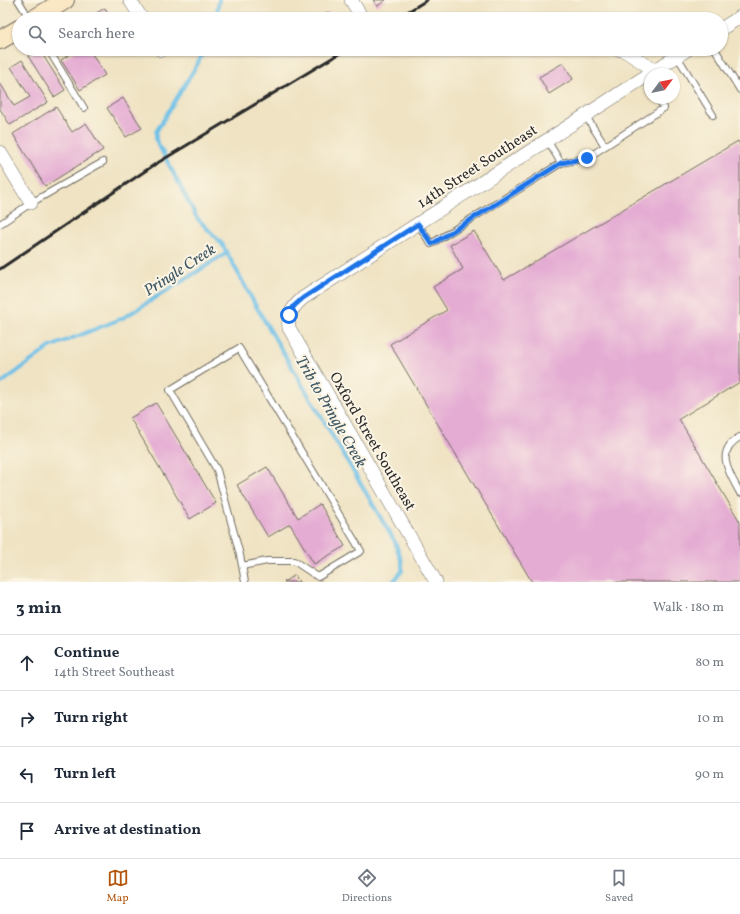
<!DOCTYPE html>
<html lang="en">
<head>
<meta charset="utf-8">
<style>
  :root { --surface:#fff; --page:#f2f2f3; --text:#1f2937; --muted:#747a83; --line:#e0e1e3; --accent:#b45309 }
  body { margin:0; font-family:Vollkorn,serif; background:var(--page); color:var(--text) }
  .compass { position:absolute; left:644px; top:68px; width:36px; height:36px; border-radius:50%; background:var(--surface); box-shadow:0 1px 3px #0004; rotate:58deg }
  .stop { position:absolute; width:12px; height:12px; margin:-9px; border:3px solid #1a73e8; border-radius:50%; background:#fff }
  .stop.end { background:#1a73e8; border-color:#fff; box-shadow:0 1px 4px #0008 }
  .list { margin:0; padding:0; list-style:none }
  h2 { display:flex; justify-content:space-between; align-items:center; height:52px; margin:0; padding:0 16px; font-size:17px }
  h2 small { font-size:13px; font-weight:400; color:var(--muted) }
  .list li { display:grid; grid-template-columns:26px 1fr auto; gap:12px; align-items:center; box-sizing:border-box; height:56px; padding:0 16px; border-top:1px solid var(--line) }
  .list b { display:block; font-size:15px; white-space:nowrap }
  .list p { margin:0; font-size:13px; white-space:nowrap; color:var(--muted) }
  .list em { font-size:13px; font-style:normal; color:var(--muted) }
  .icon { flex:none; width:22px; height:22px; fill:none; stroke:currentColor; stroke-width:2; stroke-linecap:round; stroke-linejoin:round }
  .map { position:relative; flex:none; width:740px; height:582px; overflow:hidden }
  .search { position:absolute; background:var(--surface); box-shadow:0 1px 3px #0004; left:12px; right:12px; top:12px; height:44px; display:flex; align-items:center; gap:10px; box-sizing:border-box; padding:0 14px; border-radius:22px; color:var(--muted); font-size:15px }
  .sheet { height:276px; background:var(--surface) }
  nav { display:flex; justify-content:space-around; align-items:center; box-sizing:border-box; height:56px; border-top:1px solid var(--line); background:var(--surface); font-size:11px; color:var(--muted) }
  nav a { display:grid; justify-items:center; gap:2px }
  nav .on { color:var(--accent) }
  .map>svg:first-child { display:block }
</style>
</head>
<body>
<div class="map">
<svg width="740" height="582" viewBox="0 0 740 582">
  <rect width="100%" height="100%" fill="#fcf5e5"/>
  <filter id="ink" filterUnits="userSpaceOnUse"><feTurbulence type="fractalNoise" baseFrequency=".025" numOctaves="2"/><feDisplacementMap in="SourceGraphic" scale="8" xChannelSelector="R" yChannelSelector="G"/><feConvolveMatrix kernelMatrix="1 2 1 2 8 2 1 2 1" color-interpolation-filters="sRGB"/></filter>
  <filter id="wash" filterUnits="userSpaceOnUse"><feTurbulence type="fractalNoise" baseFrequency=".012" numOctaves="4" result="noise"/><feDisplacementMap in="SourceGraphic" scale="16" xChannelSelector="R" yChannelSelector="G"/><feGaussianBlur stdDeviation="0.9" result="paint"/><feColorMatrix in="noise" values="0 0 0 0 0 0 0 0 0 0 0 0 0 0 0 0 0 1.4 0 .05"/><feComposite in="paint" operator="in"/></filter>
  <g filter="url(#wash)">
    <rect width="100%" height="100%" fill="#efe3c3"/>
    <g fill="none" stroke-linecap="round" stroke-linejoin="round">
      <path stroke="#6cc0e8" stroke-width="4" d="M216,19L219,0
        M227,253L257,308L395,542L402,563V571L393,582
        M0,384L50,347L123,318L227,253L222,244L197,218L156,140V132L198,63L205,49"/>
    </g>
    <g id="blocks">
      <path fill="#e4abd3" d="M373,0H386L377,6Z
        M105,8L112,19H96L93,15Z
        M328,12L333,19H317Z
        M39,49L65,90L54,97L28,56Z
        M79,49H89L105,75L80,90L61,60Z
        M22,60L48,102L10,125L0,109V83L14,106L30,97L11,67Z
        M563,63L573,79L549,94L539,77Z
        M123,98L142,128L126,137L107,108Z
        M56,107L72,132L86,123L103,150L45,186L13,134Z
        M738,141L740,145V382L679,419L740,522V582H532L390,344L447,310L433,287L463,269L450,245L474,231L504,280Z
        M156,403L216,503L190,519L130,418Z
        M267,467L298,518L320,504L345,546L314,564L290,524L268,537L237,485Z
        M295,575L299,582H284Z"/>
    </g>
  </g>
  <g filter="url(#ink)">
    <use href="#blocks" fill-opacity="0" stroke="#706b60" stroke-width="1"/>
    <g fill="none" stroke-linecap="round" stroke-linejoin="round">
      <g stroke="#706b60" stroke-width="8">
        <path id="lane" d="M18,0L30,19
          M48,49L84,108
          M715,49L740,90
          M677,56L713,115
          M585,115L605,146
          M561,163L587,158L664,108L658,98
          M0,224L31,203L103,162
          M418,224L431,244L561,163L547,140
          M740,437C714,451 729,473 740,493
          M242,566L267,561H294L318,577L361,551L239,348L170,390L217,470L240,555L245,582"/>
      </g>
      <g stroke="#706b60" stroke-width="14">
        <path id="street" d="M130,0L142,19
          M351,0L363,19
          M721,29L740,17
          M161,49V50
          M617,49L625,51L654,70
          M0,152L31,203
          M436,582L289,328C287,314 293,307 303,298L688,49"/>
      </g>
      <g stroke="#706b60" stroke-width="20">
        <path id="secondary" d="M34,19L65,0
          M0,40L19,29"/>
      </g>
      <use href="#lane" stroke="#fff" stroke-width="6"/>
      <use href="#street" stroke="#fff" stroke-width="13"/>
      <use href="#secondary" stroke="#fae7c3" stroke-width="18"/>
      <path stroke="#2b2b2b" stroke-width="3" d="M396,19L427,0
        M0,269L154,165L347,49"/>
    </g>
  </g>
  <g fill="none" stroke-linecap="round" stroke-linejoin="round" filter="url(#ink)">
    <path stroke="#1a73e8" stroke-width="5" d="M289,315L294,306L303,298L418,224L432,244L561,163L587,158"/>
  </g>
  <g text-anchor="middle" stroke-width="4" stroke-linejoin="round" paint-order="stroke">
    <g font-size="15" fill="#2b2b2b" stroke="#fcf5e5">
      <text transform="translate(477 166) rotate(-33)" y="5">14th Street Southeast</text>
      <text transform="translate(373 441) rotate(60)" y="5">Oxford Street Southeast</text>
    </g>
    <g font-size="16" font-style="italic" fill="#3e5864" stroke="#fcf5e5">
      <text transform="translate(179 269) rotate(-33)" y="6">Pringle Creek</text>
      <text transform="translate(332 411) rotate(60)" y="6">Trib to Pringle Creek</text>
    </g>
  </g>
</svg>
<svg class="compass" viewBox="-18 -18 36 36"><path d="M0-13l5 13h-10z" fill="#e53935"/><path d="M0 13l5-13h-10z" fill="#747a83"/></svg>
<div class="stop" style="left:289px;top:315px"></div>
<div class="stop end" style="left:587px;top:158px"></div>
<div class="search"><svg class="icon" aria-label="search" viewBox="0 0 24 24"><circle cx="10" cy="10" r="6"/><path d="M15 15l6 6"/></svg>Search here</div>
</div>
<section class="sheet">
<h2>3 min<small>Walk · 180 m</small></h2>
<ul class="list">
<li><svg class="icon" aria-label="ahead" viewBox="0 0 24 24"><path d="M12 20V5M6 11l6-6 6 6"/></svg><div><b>Continue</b><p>14th Street Southeast</p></div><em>80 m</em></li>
<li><svg class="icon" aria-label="right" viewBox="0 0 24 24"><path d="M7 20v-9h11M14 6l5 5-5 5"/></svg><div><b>Turn right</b></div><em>10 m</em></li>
<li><svg class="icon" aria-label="left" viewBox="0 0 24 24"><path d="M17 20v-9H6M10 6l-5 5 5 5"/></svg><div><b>Turn left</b></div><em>90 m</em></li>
<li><svg class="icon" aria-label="arrive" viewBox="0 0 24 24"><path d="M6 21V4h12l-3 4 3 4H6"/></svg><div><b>Arrive at destination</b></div></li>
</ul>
</section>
<nav>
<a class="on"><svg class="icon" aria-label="map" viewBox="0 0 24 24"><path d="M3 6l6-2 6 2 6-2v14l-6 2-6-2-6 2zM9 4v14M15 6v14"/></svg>Map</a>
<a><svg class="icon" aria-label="directions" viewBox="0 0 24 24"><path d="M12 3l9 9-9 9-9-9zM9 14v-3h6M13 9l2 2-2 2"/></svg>Directions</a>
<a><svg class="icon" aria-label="saved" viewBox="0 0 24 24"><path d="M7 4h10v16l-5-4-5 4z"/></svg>Saved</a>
</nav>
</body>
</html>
